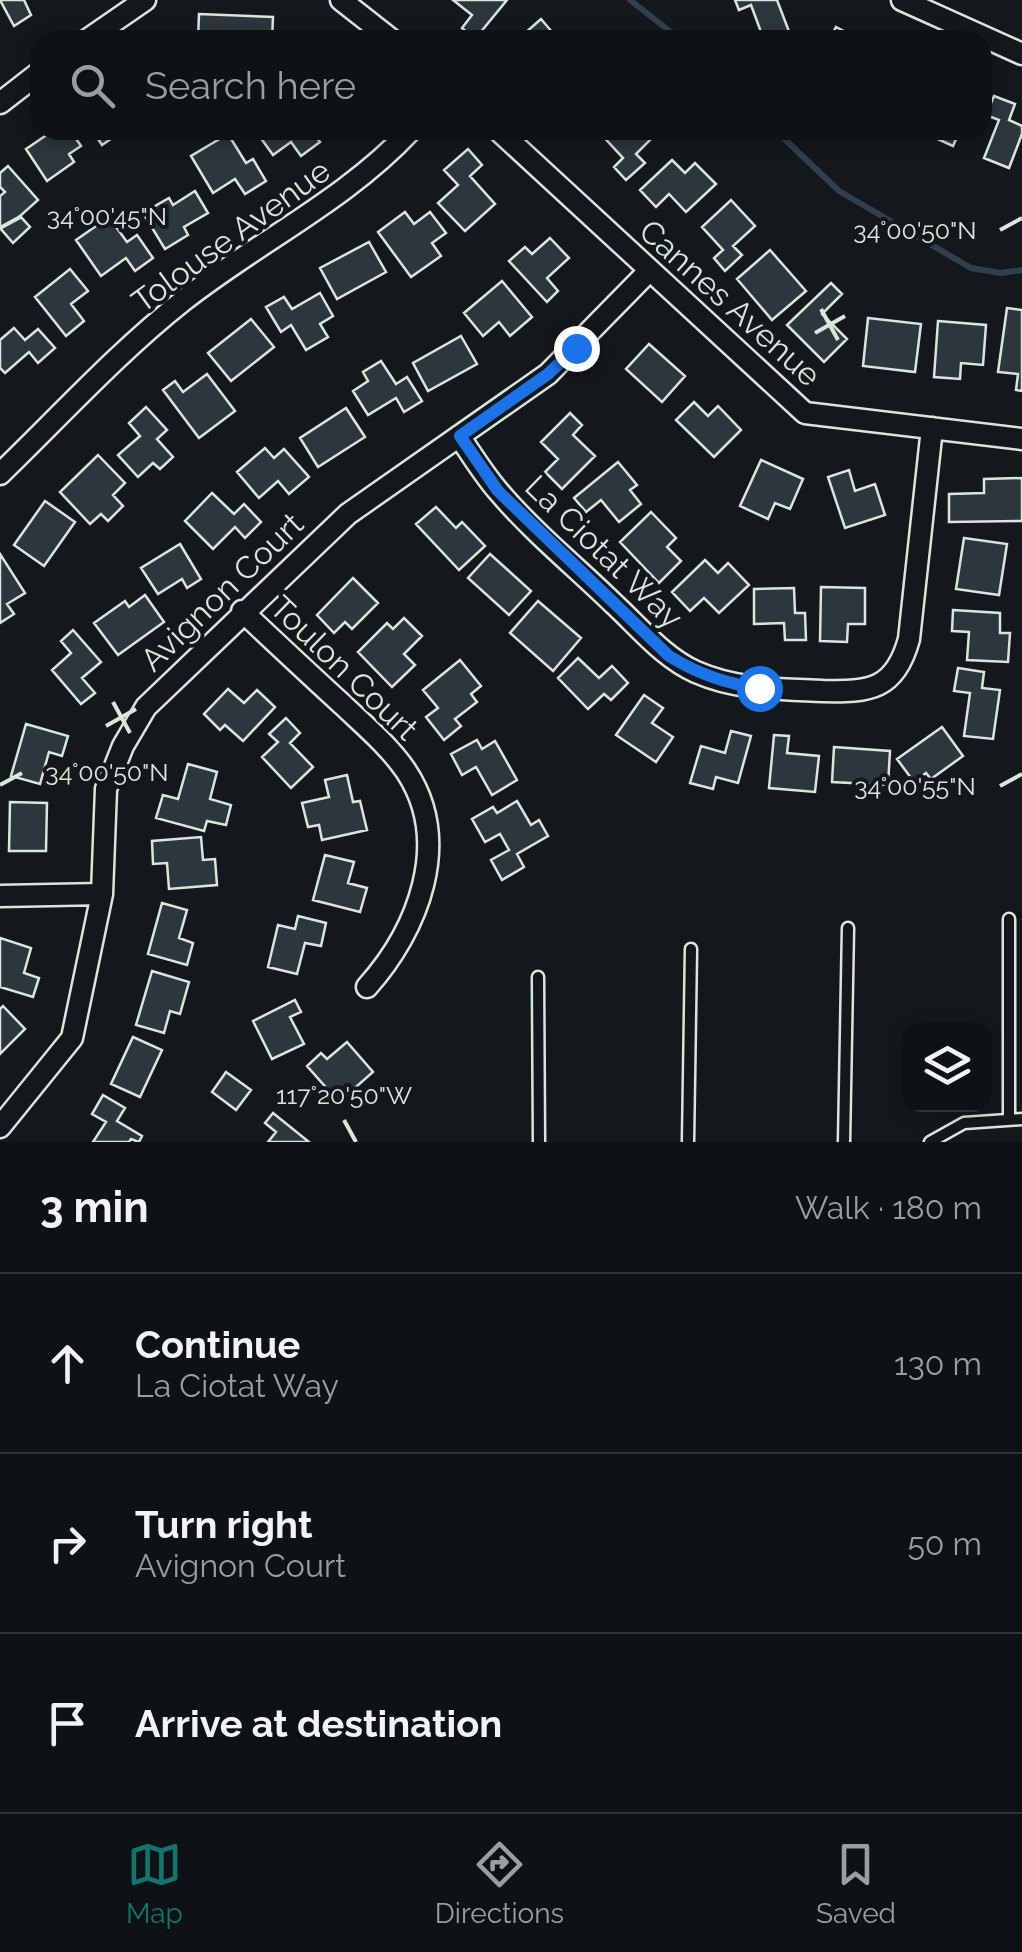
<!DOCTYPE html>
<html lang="en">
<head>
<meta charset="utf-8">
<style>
  :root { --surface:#0f1215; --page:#181b1e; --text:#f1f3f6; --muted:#9b9ea0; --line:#2f3234; --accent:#0f766e }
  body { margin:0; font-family:Raleway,sans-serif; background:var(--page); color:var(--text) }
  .controls { position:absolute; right:30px; bottom:30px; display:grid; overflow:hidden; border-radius:20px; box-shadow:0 5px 15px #0003 }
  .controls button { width:90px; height:90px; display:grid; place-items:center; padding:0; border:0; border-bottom:2px solid var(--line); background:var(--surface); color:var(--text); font:50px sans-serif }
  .stop { position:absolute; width:30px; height:30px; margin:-22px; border:8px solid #1a73e8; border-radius:50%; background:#fff }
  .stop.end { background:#1a73e8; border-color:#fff; box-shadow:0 2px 10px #0008 }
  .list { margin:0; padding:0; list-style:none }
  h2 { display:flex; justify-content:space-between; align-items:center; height:130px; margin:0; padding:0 40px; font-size:42px }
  h2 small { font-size:32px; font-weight:400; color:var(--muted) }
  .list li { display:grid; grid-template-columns:65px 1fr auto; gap:30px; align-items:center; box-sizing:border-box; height:180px; padding:0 40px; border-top:2px solid var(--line) }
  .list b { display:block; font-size:38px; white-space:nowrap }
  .list p { margin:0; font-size:32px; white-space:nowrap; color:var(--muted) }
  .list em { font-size:32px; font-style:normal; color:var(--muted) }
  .icon { flex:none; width:55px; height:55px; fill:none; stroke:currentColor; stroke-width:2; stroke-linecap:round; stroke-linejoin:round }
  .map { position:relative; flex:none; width:1022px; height:1142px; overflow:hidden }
  .search { position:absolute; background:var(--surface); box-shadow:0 5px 15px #0003; left:30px; right:30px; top:30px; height:110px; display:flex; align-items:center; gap:25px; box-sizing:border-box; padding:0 35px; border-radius:30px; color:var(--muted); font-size:38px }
  .sheet { height:670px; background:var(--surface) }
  nav { display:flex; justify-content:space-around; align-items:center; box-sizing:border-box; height:140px; border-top:2px solid var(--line); background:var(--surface); font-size:28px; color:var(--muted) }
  nav a { display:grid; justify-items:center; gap:5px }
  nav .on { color:var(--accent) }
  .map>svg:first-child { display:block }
</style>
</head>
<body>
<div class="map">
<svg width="1022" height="1142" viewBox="0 0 1022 1142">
  <rect width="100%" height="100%" fill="#14181c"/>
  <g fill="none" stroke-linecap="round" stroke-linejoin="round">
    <path stroke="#2f3f4d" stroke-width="6" d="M630,0L681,40
      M775,130L839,191L971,268L1001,273L1022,270"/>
  </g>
  <path fill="#2c363c" stroke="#d8e6dc" stroke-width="2.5" d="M0,0H24L31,15L14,26Z
    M453,0H507L475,39L462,28L472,15Z
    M735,0H777L790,34L764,40L751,5L739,10Z
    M199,14L273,17L272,40H198Z
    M541,19L553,33L545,40H517Z
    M836,27L854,36L852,40H829Z
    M994,96L1015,104L1009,120L1022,126V134L1009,168L984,158L999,120L986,115Z
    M54,130H70L81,146L69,154L74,162L47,181L26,149Z
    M92,130H124L102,145Z
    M255,130H311L320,142L301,156L291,142L273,155Z
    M601,130H643L651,139L636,154L645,163L626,180L614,167L623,158L599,132Z
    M931,130H960L953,146L929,135Z
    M228,134L246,163L253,159L266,181L245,194L235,179L213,193L191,156Z
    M468,149L482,165L470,176L495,204L465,231L438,203L458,185L444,170Z
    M672,160L685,173L695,163L716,184L686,212L669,194L656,207L640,190Z
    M8,166L38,200L20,216L30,227L13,243L0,228V196L5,192L0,187V173Z
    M195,191L208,213L184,227L188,235L165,249L143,213L169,198L173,205Z
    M731,200L755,226L733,246L742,255L725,271L714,258L723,250L702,227Z
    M405,212L414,224L430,212L446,233L432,243L441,256L411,277L378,232Z
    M109,217L127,242L137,235L153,258L135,271L126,258L101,276L76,240Z
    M550,238L569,258L547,278L558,291L547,302L509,261L525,247L532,254Z
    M369,242L386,272L337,299L320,268Z
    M770,250L806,291L772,320L737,279Z
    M70,269L88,291L71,304L84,321L66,336L35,297Z
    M502,281L532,317L510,336L499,322L483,336L464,313Z
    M831,283L842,294L822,314L847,339L824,362L787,325Z
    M320,293L333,316L320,324L328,337L306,350L291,325L281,332L266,307L284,297L292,309Z
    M1007,308L1022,310V391L1016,390L1018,374L998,372Z
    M868,318L921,324L915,372L863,366Z
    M251,319L274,347L231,381L208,353Z
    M938,321L986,325L983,365L961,363L960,379L934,377Z
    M14,328L25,340L38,329L55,348L38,363L29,352L5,373L0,368V340Z
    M461,336L477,364L428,391L413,363Z
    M649,344L685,376L662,402L626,369Z
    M381,361L396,384L407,377L422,401L404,412L396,398L368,415L353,391L368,381L363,372Z
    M207,374L235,411L199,438L163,390L175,381L183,392Z
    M694,402L708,416L718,406L741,430L714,457L676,420Z
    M146,407L167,430L157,439L173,457L160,469L153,463L138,477L118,455L140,436L129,423Z
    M346,408L365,437L318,467L300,438Z
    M570,413L582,425L573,435L595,456L562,489L545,472L558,459L541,442Z
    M265,448L274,458L284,449L309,477L289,494L278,481L259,498L237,472Z
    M98,455L125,483L113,495L123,506L108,521L101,514L90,524L60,492Z
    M761,460L803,479L790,509L775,503L768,519L740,506Z
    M618,462L637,485L630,490L641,504L619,522L601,500L586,512L574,498Z
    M849,470L855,491L875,484L885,515L845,528L828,477Z
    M1022,478V521L949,522V494L984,493V479Z
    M212,493L234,514L244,504L261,522L245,538L235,527L213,549L185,521Z
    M45,501L75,522L44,566L14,545Z
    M436,507L456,528L462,522L485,546L459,570L416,524Z
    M651,512L676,538L667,547L681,561L659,583L620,542Z
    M964,538L1007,544L999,595L956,589Z
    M180,544L201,579L187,588L182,579L158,594L141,568Z
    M0,554L25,593L7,604L14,614L0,623Z
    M490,554L531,591L509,615L468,578Z
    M705,560L718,573L728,563L749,585L719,613L704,598L690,611L672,592Z
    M353,578L378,603L352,629L345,622L334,633L317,615Z
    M821,587L865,588V624H848L847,642L820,641Z
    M794,588L795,613H805L806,640H785L784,623L754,624V589Z
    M145,595L164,622L118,655L94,623L125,601L129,607Z
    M538,601L581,638L553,671L510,633Z
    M953,610L1000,613V633H1010L1008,662L967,660L969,632L952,631Z
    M404,618L422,636L404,654L415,665L392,687L358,652L387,623L393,629Z
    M73,630L101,662L82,678L95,693L81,704L52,670L71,653L61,641Z
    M578,658L599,678L612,666L628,683L611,700L604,694L588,709L558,678Z
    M460,660L481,686L471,694L477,702L455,719L461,726L444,740L426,717L438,708L423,690Z
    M958,668L984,672L982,688L1000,690L993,739L964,736L970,693L954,691Z
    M228,689L244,703L257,690L275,707L243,741L225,725L220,730L204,714Z
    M644,695L663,708L652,723L673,737L656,762L616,735Z
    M286,718L300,733L290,743L313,767L291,788L262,757L278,742L269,734Z
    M26,724L68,736L62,756L49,752L40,784L11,776Z
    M942,727L963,756L931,779L926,773L914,782L897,759Z
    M731,731L751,736L738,783L716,777L713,789L690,783L701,746L725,753Z
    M774,735L789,736L787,753L819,756L815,792L769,788Z
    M477,740L482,749L495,741L517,780L492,795L476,767L462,775L451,754Z
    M834,747L890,751L888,785L832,782Z
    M188,764L217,772L210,799L231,805L226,825L207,821L204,831L156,818L163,795L178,799Z
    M347,775L353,802L360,801L367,830L322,840L319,825L308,827L302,803L329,797L325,780Z
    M517,801L531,825L539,820L548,836L517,854L524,867L502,880L491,860L509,850L500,834L485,842L472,819L493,807L497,813Z
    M10,802L47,803L46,851H9Z
    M201,837L203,860L215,859L217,885L169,889L167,863L153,864L152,841Z
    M325,855L354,862L348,883L367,888L360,912L313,900Z
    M162,903L187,910L179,938L193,943L187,965L148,954Z
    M298,916L326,923L321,946L305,943L297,974L268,967L278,925L295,929Z
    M0,938L31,948L24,973L39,978L33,997L0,987Z
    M152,971L189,982L180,1014L170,1011L164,1033L136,1025Z
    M295,1000L301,1012L290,1017L304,1044L272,1059L253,1021Z
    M3,1006L25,1029L0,1054V1009Z
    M133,1037L162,1050L140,1097L111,1084Z
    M347,1042L373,1072L339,1102L307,1066L321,1053L327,1059Z
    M226,1072L251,1090L236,1110L212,1092Z
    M103,1095L125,1108L117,1121L142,1136L139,1142L131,1139L129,1142H93L106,1122L92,1114Z
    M273,1113L309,1142H268L276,1132L265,1123Z"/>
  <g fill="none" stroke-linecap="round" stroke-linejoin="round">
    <g stroke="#d8e6dc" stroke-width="15">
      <path id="service" d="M538,977L539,1142
        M1009,1120V919
        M688,1142L691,949
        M844,1142L848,928
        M930,1142L964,1123L1022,1119"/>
    </g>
    <g stroke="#d8e6dc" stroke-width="25">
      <path id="minor" d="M341,0L392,40
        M902,0L1022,54
        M87,40L145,0
        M0,103L40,72
        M498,130L805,413L1022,439
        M459,436C472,455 484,475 499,492C533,532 576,567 614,604C639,627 664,658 696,672C737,690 779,689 823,691C870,692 895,690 909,639L932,428
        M0,474C60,416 118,352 184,300C259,241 346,200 411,130
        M242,611C276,643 309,674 343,705C365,726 389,746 406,771C453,842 418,930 367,987
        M0,896L102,894
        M0,1127L72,1038L102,894L106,789L123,746L146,707L348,514L548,374L649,271"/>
    </g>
    <use href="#service" stroke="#14181c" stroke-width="10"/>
    <use href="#minor" stroke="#14181c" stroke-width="20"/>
  </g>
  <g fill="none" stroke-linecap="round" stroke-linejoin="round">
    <path stroke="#1a73e8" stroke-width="12" d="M576,348L548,374L460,436L498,491L669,656C698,674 726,684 759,688"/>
  </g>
  <path fill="none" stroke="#d8e6dc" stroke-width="4" d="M0,228L22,216M1000,230L1022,218M821,309L838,340M815,333L845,316M113,702L130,733M106,726L136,709M0,785L22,773M1000,786L1022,774M344,1120L356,1142"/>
  <g text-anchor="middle" stroke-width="8" stroke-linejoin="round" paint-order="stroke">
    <g font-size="32" fill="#d8e6dc" stroke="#14181c">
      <text transform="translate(231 236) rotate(-36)" y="11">Tolouse Avenue</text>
      <text transform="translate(730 303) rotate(42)" y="11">Cannes Avenue</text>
      <text transform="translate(604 552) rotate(44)" y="11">La Ciotat Way</text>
      <text transform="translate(222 592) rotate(-44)" y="11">Avignon Court</text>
      <text transform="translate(344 668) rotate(44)" y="11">Toulon Court</text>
    </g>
  </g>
  <g font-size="25" text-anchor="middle" fill="#d8e6dc" stroke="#14181c" stroke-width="8" stroke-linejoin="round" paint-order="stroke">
    <text x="107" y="225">34°00'45"N</text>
    <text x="915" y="239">34°00'50"N</text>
    <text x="107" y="781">34°00'50"N</text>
    <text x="915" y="795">34°00'55"N</text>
    <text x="344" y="1104">117°20'50"W</text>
  </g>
</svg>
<div class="controls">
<button><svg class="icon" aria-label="layers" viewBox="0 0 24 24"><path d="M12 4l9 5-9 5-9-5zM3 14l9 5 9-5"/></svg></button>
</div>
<div class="stop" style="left:759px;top:688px"></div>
<div class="stop end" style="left:576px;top:348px"></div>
<div class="search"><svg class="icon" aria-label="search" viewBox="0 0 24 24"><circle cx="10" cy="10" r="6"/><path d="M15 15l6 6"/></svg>Search here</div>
</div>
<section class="sheet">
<h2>3 min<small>Walk · 180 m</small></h2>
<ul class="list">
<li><svg class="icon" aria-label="ahead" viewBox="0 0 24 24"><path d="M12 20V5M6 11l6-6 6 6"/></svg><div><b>Continue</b><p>La Ciotat Way</p></div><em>130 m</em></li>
<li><svg class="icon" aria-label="right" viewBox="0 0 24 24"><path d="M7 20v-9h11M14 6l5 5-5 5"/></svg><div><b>Turn right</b><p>Avignon Court</p></div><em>50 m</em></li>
<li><svg class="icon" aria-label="arrive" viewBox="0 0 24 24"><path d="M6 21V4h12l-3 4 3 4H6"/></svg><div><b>Arrive at destination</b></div></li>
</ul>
</section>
<nav>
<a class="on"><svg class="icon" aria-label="map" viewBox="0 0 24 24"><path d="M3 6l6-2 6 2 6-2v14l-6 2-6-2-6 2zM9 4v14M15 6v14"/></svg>Map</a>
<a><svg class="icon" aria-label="directions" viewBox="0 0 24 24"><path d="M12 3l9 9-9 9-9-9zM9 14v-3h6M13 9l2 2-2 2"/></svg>Directions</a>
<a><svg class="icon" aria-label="saved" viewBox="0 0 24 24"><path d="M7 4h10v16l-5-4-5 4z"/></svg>Saved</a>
</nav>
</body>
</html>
